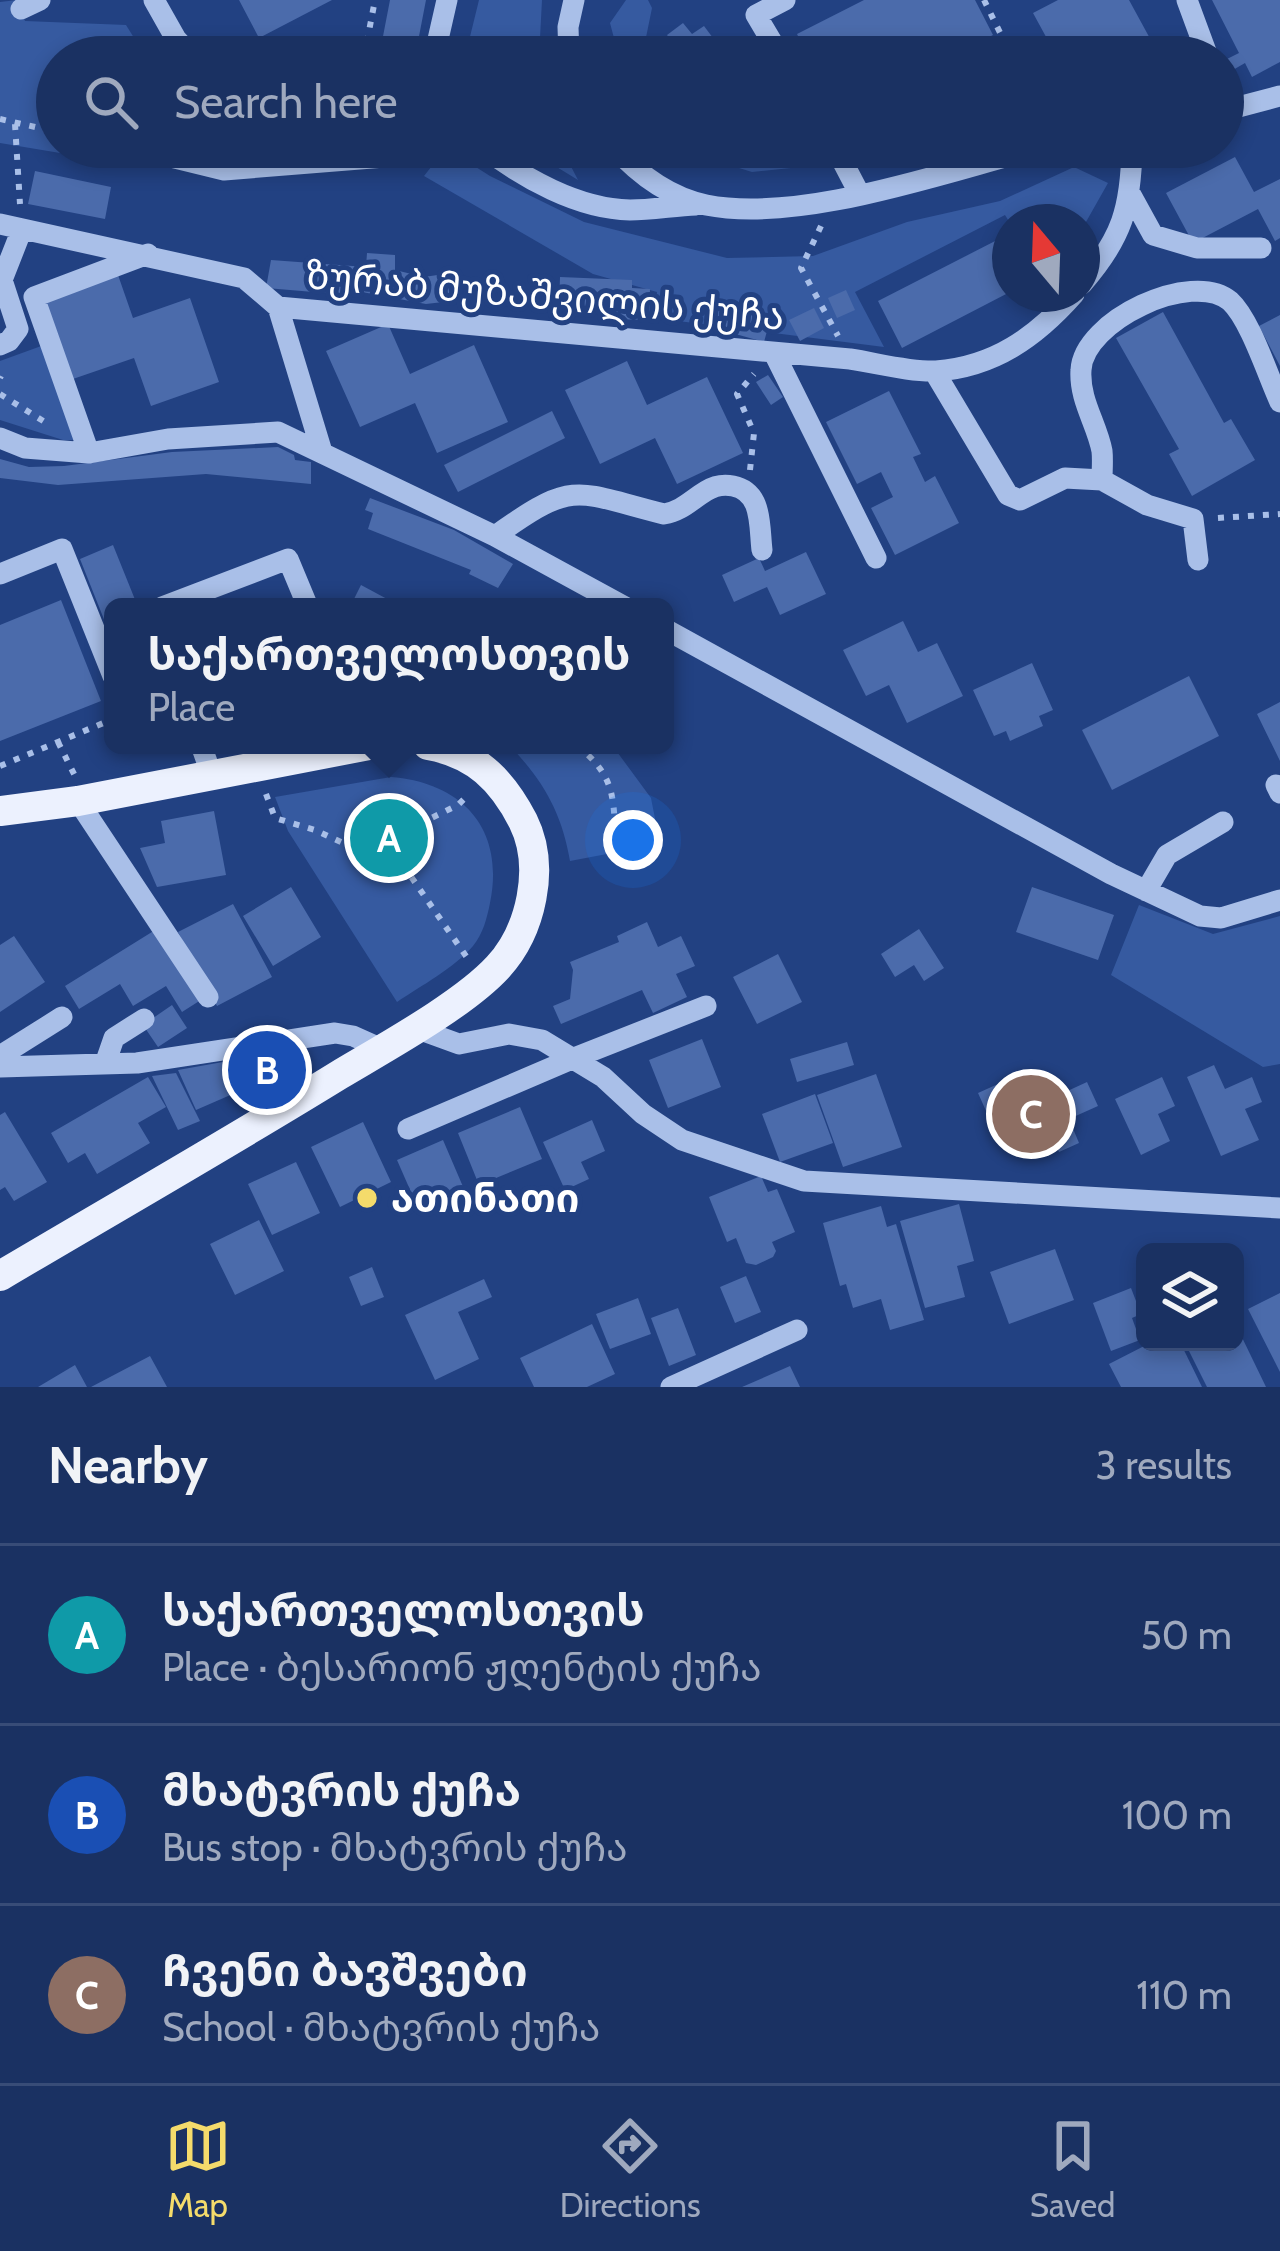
<!DOCTYPE html>
<html lang="en">
<head>
<meta charset="utf-8">
<style>
  :root { --surface:#1a3162; --page:#273d6b; --text:#f1f3f6; --muted:#9fa9be; --line:#384c77; --accent:#f4db6b }
  body { margin:0; font-family:Cabin,"Noto Sans Georgian",sans-serif; background:var(--page); color:var(--text) }
  .controls { position:absolute; right:36px; bottom:36px; display:grid; overflow:hidden; border-radius:18px; box-shadow:0 6px 18px #0003 }
  .controls button { width:108px; height:108px; display:grid; place-items:center; padding:0; border:0; border-bottom:3px solid var(--line); background:var(--surface); color:var(--text); font:60px sans-serif }
  .compass { position:absolute; left:992px; top:204px; width:108px; height:108px; border-radius:50%; background:var(--surface); box-shadow:0 6px 18px #0003; rotate:341deg }
  .you { position:absolute; left:633px; top:840px; width:42px; height:42px; margin:-30px; border:9px solid #fff; border-radius:50%; background:#1a73e8; box-shadow:0 0 0 18px #1a73e833 }
  .badge { display:grid; place-items:center; width:78px; height:78px; border-radius:50%; background:var(--accent); color:#fff; font-size:39px; font-weight:700 }
  .pin { position:absolute; translate:-50% -50%; border:6px solid #fff; box-shadow:0 3px 12px #0006 }
  .popup { position:absolute; left:104px; top:598px; width:570px; height:156px; box-sizing:border-box; display:grid; place-content:center; border-radius:18px; background:var(--surface); filter:drop-shadow(0 3px 9px #0005); font-size:39px; white-space:nowrap; color:var(--muted) }
  .popup b { font-size:45px; color:var(--text) }
  .popup::after { content:''; position:absolute; left:50%; top:100%; margin-left:-24px; border:24px solid transparent; border-top-color:var(--surface) }
  .list { margin:0; padding:0; list-style:none }
  h2 { display:flex; justify-content:space-between; align-items:center; height:156px; margin:0; padding:0 48px; font-size:51px }
  h2 small { font-size:39px; font-weight:400; color:var(--muted) }
  .list li { display:grid; grid-template-columns:78px 1fr auto; gap:36px; align-items:center; box-sizing:border-box; height:180px; padding:0 48px; border-top:3px solid var(--line) }
  .list b { display:block; font-size:45px; white-space:nowrap }
  .list p { margin:0; font-size:39px; white-space:nowrap; color:var(--muted) }
  .list em { font-size:39px; font-style:normal; color:var(--muted) }
  .icon { flex:none; width:66px; height:66px; fill:none; stroke:currentColor; stroke-width:2; stroke-linecap:round; stroke-linejoin:round }
  .map { position:relative; flex:none; width:1280px; height:1387px; overflow:hidden }
  .search { position:absolute; background:var(--surface); box-shadow:0 6px 18px #0003; left:36px; right:36px; top:36px; height:132px; display:flex; align-items:center; gap:30px; box-sizing:border-box; padding:0 42px; border-radius:66px; color:var(--muted); font-size:45px }
  .sheet { height:696px; background:var(--surface) }
  nav { display:flex; justify-content:space-around; align-items:center; box-sizing:border-box; height:168px; border-top:3px solid var(--line); background:var(--surface); font-size:33px; color:var(--muted) }
  nav a { display:grid; justify-items:center; gap:6px }
  nav .on { color:var(--accent) }
  .map>svg:first-child { display:block }
</style>
</head>
<body>
<div class="map">
<svg width="1280" height="1387" viewBox="0 0 1280 1387">
  <rect width="100%" height="100%" fill="#224182"/>
  <path fill="#365aa0" d="M17,0L25,21L126,25L146,57H57V147H150V168L0,143V2Z
    M479,0H542L539,57H465Z
    M626,0H648L652,8L642,57H619L610,23Z
    M524,147H561L578,180Z
    M671,147H734L745,166L792,147H820L830,164L752,172Z
    M446,148L490,176L584,222L727,258L813,256L907,222L1000,201L1074,167L1108,183L1082,229V222L1010,223L1005,215L855,292L884,347L654,318L657,292L593,274L424,176Z
    M44,345L79,440H63L0,420V361Z
    M509,745H612L651,798L660,844L570,861C562,813 543,780 509,745Z
    M391,777C464,783 505,830 490,903C487,918 483,934 473,946C453,969 422,985 397,1002L288,831L275,797Z
    M1139,905L1213,934L1280,916V1064L1263,1067L1111,975Z"/>
  <path fill="#4b6bab" d="M239,0H332L259,38Z
    M390,0H426L415,57H379Z
    M864,0H975L993,35L950,57H808L797,34Z
    M1058,0H1129L1159,55L1057,57L1033,13Z
    M1212,0H1280V62L1252,77L1245,63L1226,74L1223,61L1239,53Z
    M683,23L692,34L704,26L716,42L704,50L709,57H663L676,47L667,35Z
    M177,147H210L208,155Z
    M1235,157L1254,192L1280,179V238L1275,241L1258,209L1193,243L1166,193Z
    M35,171L111,187L105,219L28,204Z
    M1001,238L1010,254V292L902,348L878,301Z
    M367,253L395,255V270L424,277L444,274L452,301L426,304L362,292L361,296L266,288L271,260L366,267Z
    M118,275L133,318L190,298L219,382L151,406L134,358L70,380L43,301Z
    M560,277L632,280V288L650,289L649,320L610,319V310L559,308Z
    M846,290L855,310L837,318L828,298Z
    M720,306L770,320L764,342L714,328Z
    M814,308L824,328L800,341L789,320Z
    M1163,312L1224,423L1231,419L1255,460L1192,496L1169,454L1179,449L1116,338Z
    M1280,315V366L1259,326Z
    M388,324L410,374L474,345L508,422L437,453L415,403L360,427L326,351Z
    M627,361L647,405L707,377L743,453L677,484L655,438L600,464L565,390Z
    M768,375L783,397L771,405L756,382Z
    M889,391L921,454L913,457L925,482L935,476L959,523L895,555L871,508L893,497L881,472L857,484L826,422Z
    M552,411L565,438L458,492L444,465Z
    M278,447L294,455L295,460L311,462V484L206,474L58,485L0,478V459L29,467L64,466L172,452Z
    M370,498L454,530L513,564L498,588L469,574L471,570L368,529L373,513L365,510Z
    M113,545L138,607H113V642L80,559Z
    M806,552L826,594L780,615L767,587L734,602L722,575L759,558L765,571Z
    M361,585L402,607L351,605Z
    M61,600L101,701L0,741V625Z
    M903,621L918,652L937,643L963,696L907,723L889,685L866,696L843,650Z
    M1032,663L1053,710L1039,716L1043,726L1010,741L1006,731L994,736L973,690Z
    M1189,676L1219,736L1112,790L1082,730Z
    M1280,702V761L1257,714Z
    M214,811L226,875L157,887L140,848L165,843L161,821Z
    M291,887L321,937L273,966L243,916Z
    M1032,887L1114,915L1098,960L1016,932Z
    M233,904L272,977L217,1006L178,932Z
    M647,922L658,947L681,936L695,966L676,974L687,997L653,1013L642,990L561,1024L553,1006L570,999L573,970L570,962L619,942L617,936Z
    M160,927L204,998L182,1012L166,986L133,1006L120,984L79,1009L65,986Z
    M919,929L944,968L924,981L914,965L895,977L881,954Z
    M14,936L45,982L0,1012V945Z
    M778,954L802,1002L757,1024L733,977Z
    M172,1005L187,1028L158,1047L143,1025Z
    M702,1039L721,1087L668,1108L649,1060Z
    M847,1042L854,1065L797,1082L790,1059Z
    M234,1060L242,1084L235,1093L196,1110L178,1070Z
    M1214,1065L1225,1089L1252,1077L1262,1102L1245,1109L1259,1140L1221,1156L1187,1077Z
    M176,1073L200,1121L178,1130L152,1076Z
    M876,1074L902,1147L843,1167L817,1095Z
    M1018,1075L1043,1132L1013,1146L1000,1118L991,1122L978,1093Z
    M148,1077L166,1107L138,1123L150,1143L97,1174L85,1153L68,1163L51,1133Z
    M1162,1077L1175,1106L1158,1114L1170,1141L1141,1155L1115,1099Z
    M1087,1082L1098,1106L1069,1119L1079,1143L1059,1152L1037,1105Z
    M815,1094L833,1143L780,1162L762,1114Z
    M520,1107L542,1159L479,1185L458,1133Z
    M5,1112L47,1182L14,1201L5,1187L0,1190V1115Z
    M592,1120L605,1151L581,1162L589,1179L565,1190L543,1142Z
    M363,1122L391,1182L340,1207L311,1147Z
    M443,1140L464,1189L418,1208L397,1160Z
    M296,1162L320,1213L272,1235L248,1184Z
    M761,1176L768,1192L777,1189L795,1232L772,1242L776,1251L773,1257L756,1265L746,1263L736,1238L727,1242L709,1197Z
    M959,1204L974,1261L957,1266L965,1297L925,1308L900,1221Z
    M881,1206L887,1227L896,1224L924,1320L890,1330L881,1299L853,1308L846,1284L840,1286L823,1223Z
    M259,1220L284,1271L235,1295L210,1244Z
    M1055,1249L1074,1300L1009,1324L990,1272Z
    M372,1267L384,1297L361,1306L349,1277Z
    M746,1276L761,1312L735,1323L720,1287Z
    M484,1279L492,1297L458,1312L479,1359L435,1380L405,1315Z
    M1131,1288L1141,1314L1132,1318L1140,1340L1111,1351L1093,1303Z
    M1280,1293V1372L1248,1309Z
    M638,1298L651,1334L610,1349L596,1314Z
    M678,1308L696,1355L669,1366L651,1318Z
    M1235,1323L1266,1387H1207L1186,1345L1235,1342Z
    M592,1324L615,1374L587,1387H534L520,1358Z
    M1152,1342H1180L1202,1387H1121L1109,1364Z
    M150,1356L167,1387H91Z
    M75,1365L87,1387H38Z
    M790,1366L800,1387H742Z"/>
  <g fill="none" stroke-linecap="round" stroke-linejoin="round">
    <path stroke="#a9bfe8" stroke-width="6" stroke-dasharray="6 9" stroke-linecap="butt" d="M984,0L1012,57
      M364,57L375,0
      M0,119L57,132
      M15,124L20,204
      M821,226L801,268L838,336
      M0,378L1,376
      M0,394L48,424
      M750,470L754,433L737,394L754,374
      M1218,518L1280,514
      M58,742L75,776
      M577,745C610,773 614,789 615,833
      M0,766L113,719
      M266,794L275,818L315,830L369,855
      M364 837a29 29 0 1 1 58 0a29 29 0 1 1-58 0Z
      M419,824L458,805L465,798
      M403,865L468,959"/>
    <path stroke="#a9bfe8" stroke-width="21" d="M154,0L176,39L193,57
      M1187,0L1208,57
      M21,9L40,0
      M434,57L447,0
      M569,57L568,27L574,0
      M781,57L756,15L785,0
      M1223,111L1280,96
      M130,147L224,170L485,149
      M483,147C523,178 578,209 630,210C651,210 674,206 696,205
      M614,147C639,175 669,197 706,205C802,224 947,171 1042,147
      M835,147L859,193
      M1131,195L1153,235L1197,248H1261
      M0,224L244,278L278,307L850,359C877,363 909,372 936,371C994,367 1036,337 1074,294
      M1082,284C1122,238 1131,208 1132,147
      M278,307L322,452
      M0,345L9,341L18,329L2,280L22,229
      M774,353L876,558
      M934,371L1008,495L1020,500L1065,478L1102,480L1147,505L1193,519L1198,560
      M0,438L25,448L89,453L168,439L278,432L495,536L625,607
      M89,453L34,297L148,254
      M1102,480C1102,471 1103,460 1102,451C1097,424 1079,400 1081,370C1083,321 1192,269 1230,301C1250,319 1268,376 1280,402
      M495,536C575,479 573,491 664,514C682,511 691,500 706,491C714,486 723,484 733,486C763,492 759,526 762,550
      M0,574L62,549L113,676
      M162,607L288,559L308,607
      M665,629L1111,874L1200,916L1221,918L1280,900
      M201,745L212,776
      M1276,785L1280,793
      M78,801L208,997
      M1146,891L1167,855L1223,822
      M415,1028L459,1044L509,1034L542,1040L603,1077L643,1114L682,1140L804,1181L1280,1208
      M0,1056L62,1017
      M105,1064L114,1038L144,1019
      M0,1067L137,1063L335,1033L353,1036L382,1049
      M408,1129L574,1058L706,1006
      M671,1387L797,1330"/>
    <path stroke="#ecf1fe" stroke-width="30" d="M0,811L78,801L369,745
      M0,1276C113,1209 227,1144 339,1075C384,1048 463,1005 498,967C531,931 546,867 523,821C502,780 475,753 428,745"/>
  </g>
  <circle fill="#f4db6b" stroke="#224182" stroke-width="4.5" cx="367" cy="1198" r="12"/>
  <g text-anchor="middle" stroke-width="10" stroke-linejoin="round" paint-order="stroke">
    <g font-size="39" fill="#fff" stroke="#224182">
      <text transform="translate(545 295) rotate(5)" y="14">ზურაბ მუზაშვილის ქუჩა</text>
    </g>
    <g font-size="39" font-weight="bold" fill="#fff" stroke="#224182" text-anchor="start">
      <text x="391" y="1212">ათინათი</text>
    </g>
  </g>
</svg>
<div class="controls">
<button><svg class="icon" aria-label="layers" viewBox="0 0 24 24"><path d="M12 4l9 5-9 5-9-5zM3 14l9 5 9-5"/></svg></button>
</div>
<svg class="compass" viewBox="-18 -18 36 36"><path d="M0-13l5 13h-10z" fill="#e53935"/><path d="M0 13l5-13h-10z" fill="#9fa9be"/></svg>
<div class="you"></div>
<div class="pin badge" style="left:389px;top:838px;background:#0f9aa8">A</div>
<div class="popup"><b>საქართველოსთვის</b>Place</div>
<div class="pin badge" style="left:267px;top:1070px;background:#1a4fb4">B</div>
<div class="pin badge" style="left:1031px;top:1114px;background:#8d6e63">C</div>
<div class="search"><svg class="icon" aria-label="search" viewBox="0 0 24 24"><circle cx="10" cy="10" r="6"/><path d="M15 15l6 6"/></svg>Search here</div>
</div>
<section class="sheet">
<h2>Nearby<small>3 results</small></h2>
<ul class="list">
<li><span class="badge" style="background:#0f9aa8">A</span><div><b>საქართველოსთვის</b><p>Place · ბესარიონ ჟღენტის ქუჩა</p></div><em>50 m</em></li>
<li><span class="badge" style="background:#1a4fb4">B</span><div><b>მხატვრის ქუჩა</b><p>Bus stop · მხატვრის ქუჩა</p></div><em>100 m</em></li>
<li><span class="badge" style="background:#8d6e63">C</span><div><b>Ჩვენი ბავშვები</b><p>School · მხატვრის ქუჩა</p></div><em>110 m</em></li>
</ul>
</section>
<nav>
<a class="on"><svg class="icon" aria-label="map" viewBox="0 0 24 24"><path d="M3 6l6-2 6 2 6-2v14l-6 2-6-2-6 2zM9 4v14M15 6v14"/></svg>Map</a>
<a><svg class="icon" aria-label="directions" viewBox="0 0 24 24"><path d="M12 3l9 9-9 9-9-9zM9 14v-3h6M13 9l2 2-2 2"/></svg>Directions</a>
<a><svg class="icon" aria-label="saved" viewBox="0 0 24 24"><path d="M7 4h10v16l-5-4-5 4z"/></svg>Saved</a>
</nav>
</body>
</html>
